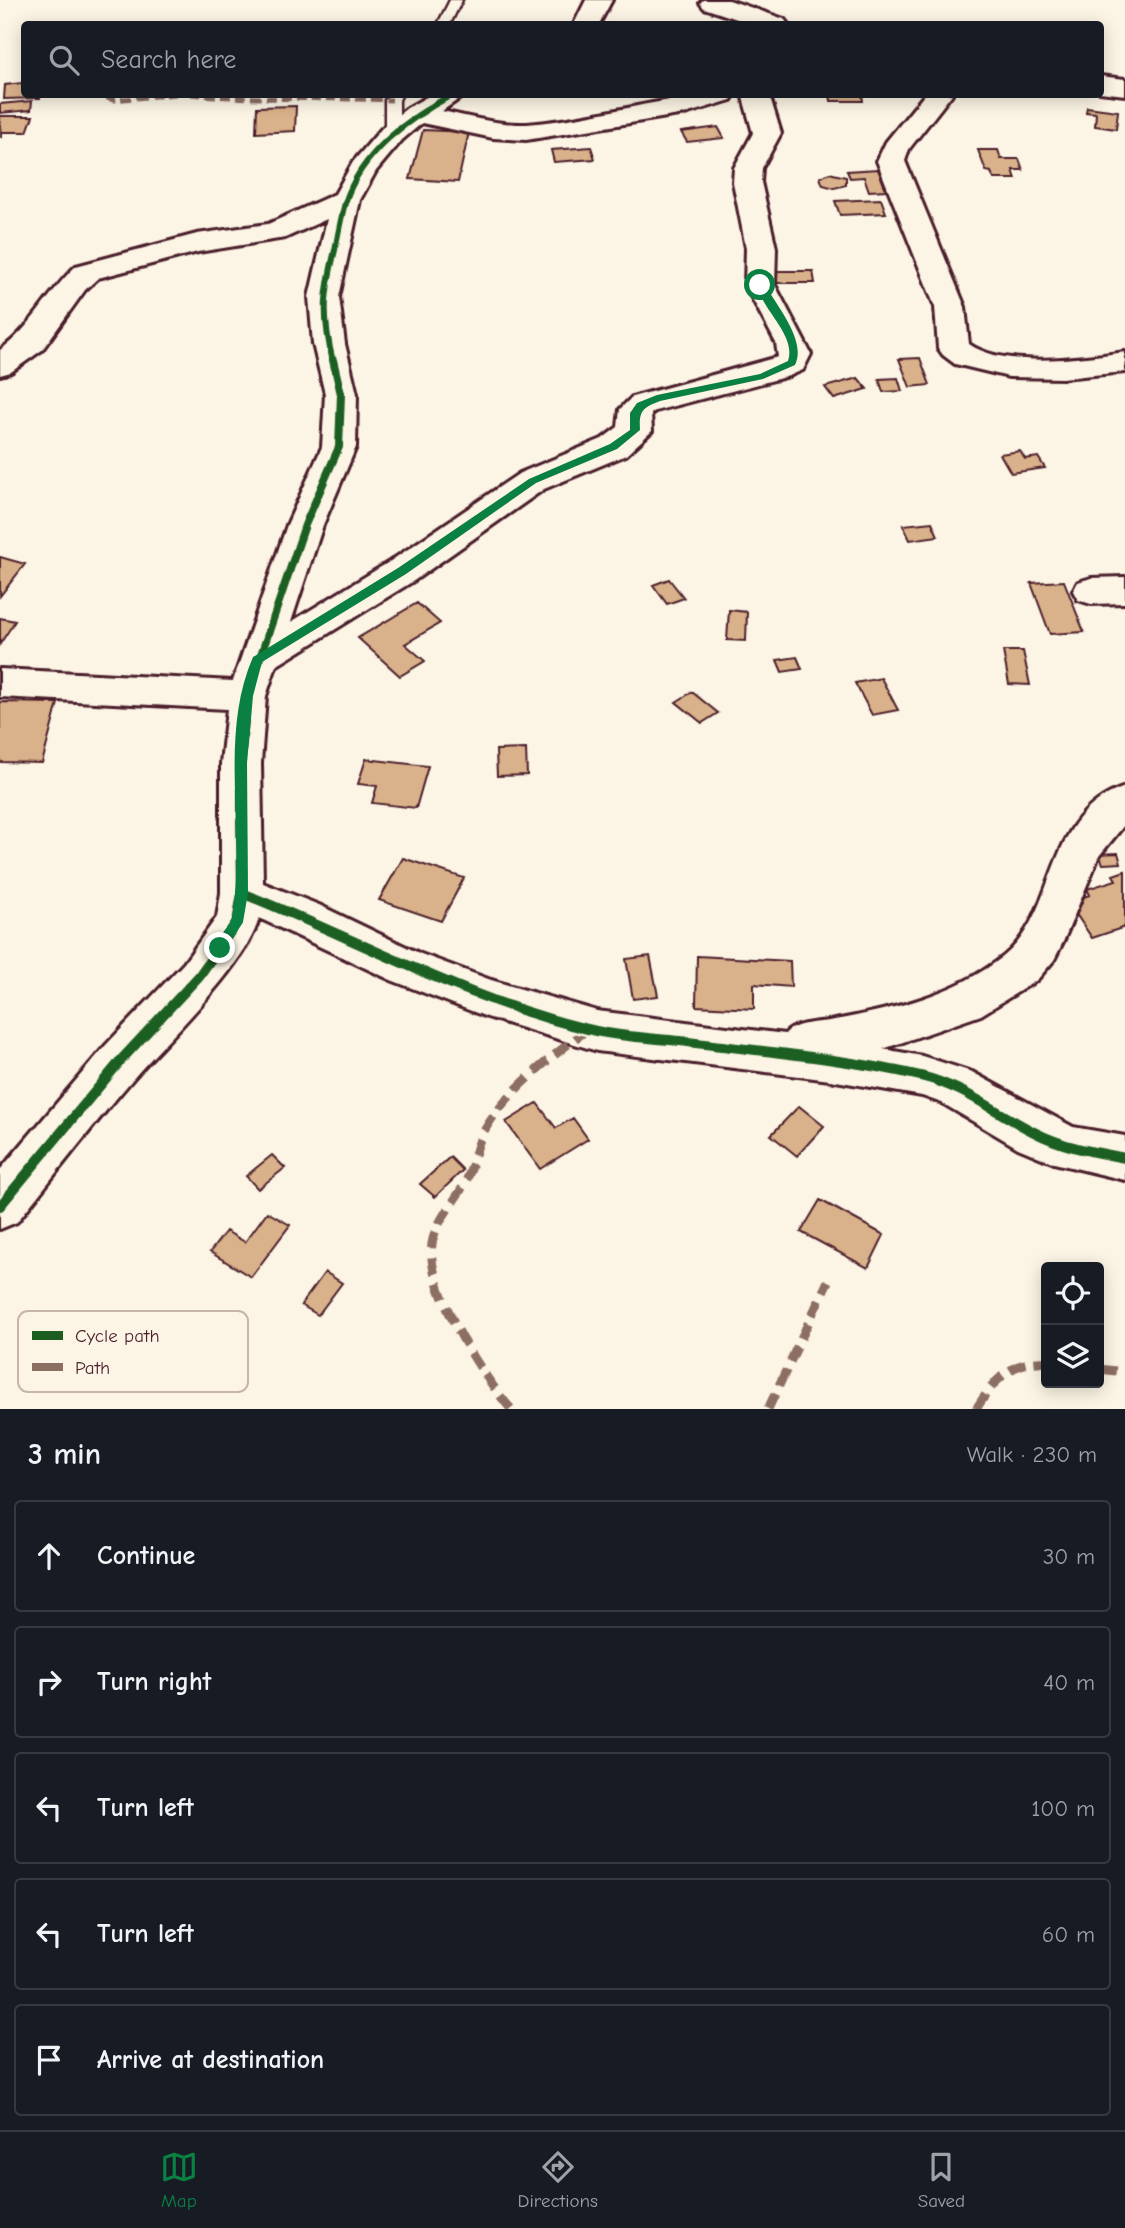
<!DOCTYPE html>
<html lang="en">
<head>
<meta charset="utf-8">
<style>
  :root { --surface:#171b24; --page:#242831; --text:#f1f3f6; --muted:#9ea1a6; --line:#363941; --accent:#0b8043 }
  body { margin:0; font-family:"Comic Neue",sans-serif; background:var(--page); color:var(--text) }
  .controls { position:absolute; right:21px; bottom:21px; display:grid; overflow:hidden; border-radius:7px; box-shadow:0 4px 18px #0003 }
  .controls button { width:63px; height:63px; display:grid; place-items:center; padding:0; border:0; border-bottom:2px solid var(--line); background:var(--surface); color:var(--text); font:35px sans-serif }
  .stop { position:absolute; width:21px; height:21px; margin:-16px; border:5px solid #0b8043; border-radius:50%; background:#fff }
  .stop.end { background:#0b8043; border-color:#fff; box-shadow:0 2px 7px #0008 }
  .list { margin:0; padding:0; list-style:none }
  h2 { display:flex; justify-content:space-between; align-items:center; height:91px; margin:0; padding:0 28px; font-size:30px }
  h2 small { font-size:23px; font-weight:400; color:var(--muted) }
  .list li { display:grid; grid-template-columns:46px 1fr auto; gap:21px; align-items:center; box-sizing:border-box; height:112px; margin:0 14px 14px; padding:0 14px; border:2px solid var(--line); border-radius:7px }
  .list b { display:block; font-size:26px; white-space:nowrap }
  .list em { font-size:23px; font-style:normal; color:var(--muted) }
  .icon { flex:none; width:38px; height:38px; fill:none; stroke:currentColor; stroke-width:2; stroke-linecap:round; stroke-linejoin:round }
  .map { position:relative; flex:none; width:1125px; height:1409px; overflow:hidden }
  .search { position:absolute; background:var(--surface); box-shadow:0 4px 18px #0003; left:21px; right:21px; top:21px; height:77px; display:flex; align-items:center; gap:18px; box-sizing:border-box; padding:0 24px; border-radius:7px; color:var(--muted); font-size:26px }
  .sheet { height:721px; background:var(--surface) }
  nav { display:flex; justify-content:space-around; align-items:center; box-sizing:border-box; height:98px; border-top:2px solid var(--line); background:var(--surface); font-size:19px; color:var(--muted) }
  nav a { display:grid; justify-items:center; gap:4px }
  nav .on { color:var(--accent) }
  .map>svg:first-child { display:block }
</style>
</head>
<body>
<div class="map">
<svg width="1125" height="1409" viewBox="0 0 1125 1409">
  <rect width="100%" height="100%" fill="#fcf5e5"/>
  <filter id="ink" filterUnits="userSpaceOnUse"><feTurbulence type="fractalNoise" baseFrequency=".0143" numOctaves="2"/><feDisplacementMap in="SourceGraphic" scale="14" xChannelSelector="R" yChannelSelector="G"/><feConvolveMatrix kernelMatrix="1 2 1 2 8 2 1 2 1" color-interpolation-filters="sRGB"/></filter>
  <g filter="url(#ink)">
    <path fill="#d9b18a" stroke="#4a1f2b" stroke-width="2" d="M22,83L24,94H40V98L4,99L5,85Z
      M830,94H862L863,101H831Z
      M32,101L31,110L0,113V104Z
      M296,106L295,131L256,133L257,107Z
      M1087,107L1118,111L1116,129L1095,126L1096,113L1086,112Z
      M0,116H33L27,132H2L1,138Z
      M718,127L724,138L687,142L681,132Z
      M423,130L469,132L458,182L410,179Z
      M591,147L595,159L554,162L551,150Z
      M978,150H998L1001,159H1019L1023,170H1013L1016,179H994L991,172L986,171Z
      M878,169L886,190L869,191L864,177L850,178L847,171Z
      M829,173L846,177V185L834,188L823,185L820,178Z
      M881,199L886,213L840,215L835,201Z
      M771,271H813L815,283H772Z
      M920,358L930,385L910,387L899,359Z
      M858,378L867,389L834,399L825,387Z
      M898,378L902,391L883,392L879,379Z
      M1020,451L1025,459L1038,457L1045,468L1011,473L1000,454Z
      M932,522L938,536L910,540L903,525Z
      M0,557L25,564L0,596Z
      M669,579L684,598L667,604L653,585Z
      M1064,581L1084,632L1050,634L1031,583Z
      M417,603L440,623L405,644L425,661L400,676L358,638Z
      M729,610L747,612L746,641L727,640Z
      M0,618L15,621L0,644Z
      M1003,651H1023L1030,685L1009,684Z
      M797,657L802,669L782,672L777,660Z
      M881,678L898,710L872,715L855,683Z
      M692,692L718,713L702,723L676,702Z
      M0,702L58,703L42,763L0,762Z
      M526,749L527,775L497,776L496,750Z
      M366,759L428,766L416,808L372,803L377,786L358,784Z
      M1118,853L1121,863L1103,864L1099,854Z
      M403,858L464,878L441,921L379,900Z
      M1125,871V927L1092,938L1068,902L1090,895L1087,889L1116,880L1113,875Z
      M650,956L658,996L633,999L626,959Z
      M697,956L790,961L791,987L754,984V1009L696,1006Z
      M537,1103L556,1128L573,1118L588,1139L540,1169L506,1122Z
      M799,1106L824,1126L797,1156L771,1135Z
      M272,1155L285,1168L258,1189L246,1176Z
      M450,1157L463,1170L435,1197L420,1184Z
      M820,1200L884,1235L868,1268L801,1232Z
      M267,1212L290,1225L251,1277L210,1252L226,1231L245,1242Z
      M325,1272L342,1283L318,1315L301,1305Z"/>
    <g fill="none" stroke-linecap="round" stroke-linejoin="round">
      <g stroke="#4a1f2b" stroke-width="5">
        <path id="service" d="M450,0H462L450,24H438Z
          M389,94H402L399,100V134L392,138L385,134V100Z"/>
      </g>
      <g stroke="#4a1f2b" stroke-width="6">
        <path id="minor" d="M586,0H612L599,24H574Z
          M703,0H729L784,19L788,24H752L704,8L700,3Z
          M1100,76L1125,79V95L1100,92Z
          M432,94H466L442,111C470,117 499,125 527,124C598,119 665,94 735,94L731,100L685,114L526,140L493,138L422,123L402,140L376,171L360,200L339,297L345,344L357,394L356,447L323,525L291,622L389,562L520,473L602,439L618,427L620,409L632,397L778,357L776,343L745,285L746,248L733,182L734,168L753,133L742,94H769L781,133L762,168L761,182L776,248L775,285L811,354L803,370L789,376L655,411L651,414L652,431L626,455L544,489L415,580L276,666L266,696L261,763L263,883L319,905L421,954L491,980L597,1011L785,1034C794,1022 820,1023 835,1020C894,1009 956,994 1004,956C1060,910 1043,814 1125,787V824L1099,856L1063,942L1054,960L1037,980L981,1015L883,1049L922,1056L972,1072L1073,1127L1125,1136V1180L1054,1163L1018,1148L942,1103L922,1096L830,1080L597,1051L487,1017L391,980L259,918C247,964 171,1036 138,1073C96,1121 57,1172 17,1222L0,1229V1170L106,1045L184,963L217,917L221,893V763L227,709L0,697V669L233,681L287,525L322,447L325,394L313,344L309,297L327,219L285,238L198,252L98,278L85,290L42,350L11,372L0,375V350C32,328 48,292 76,266L197,234L268,224L335,194L353,162L382,128L407,108Z
          M925,94H952L909,149L905,161L965,307L969,344C1004,369 1084,358 1125,352V372L1062,378L1009,377L955,364L943,355L938,348L935,307L877,161L886,142Z
          M1125,577V603L1091,604L1078,600L1073,591L1078,582L1091,578Z"/>
      </g>
      <use href="#service" fill="#fcf5e5" fill-rule="evenodd"/>
      <use href="#minor" fill="#fcf5e5" fill-rule="evenodd"/>
      <path stroke="#8d6e63" stroke-width="5" stroke-dasharray="10 5" stroke-linecap="butt" d="M92,94L114,100L177,94
        M191,94C258,101 325,97 392,100"/>
      <path stroke="#8d6e63" stroke-width="9" stroke-dasharray="17 9" stroke-linecap="butt" d="M1099,1369L1125,1372
        M511,1409C483,1377 421,1282 433,1239C439,1216 457,1200 467,1179C474,1164 475,1148 483,1133C506,1091 550,1058 588,1029
        M768,1409L828,1281
        M976,1409C994,1381 1010,1360 1046,1362"/>
      <g stroke="#fcf5e5" stroke-width="10">
        <path id="cycleway-far2" d="M333,362C322,316 324,295 335,250C338,234 341,218 345,203C361,152 409,118 453,94"/>
      </g>
      <g stroke="#fcf5e5" stroke-width="12">
        <path id="cycleway-far1" d="M241,822V763L247,696L305,525L339,447L341,394L333,360"/>
      </g>
      <g stroke="#fcf5e5" stroke-width="15">
        <path id="cycleway" d="M242,893C360,940 471,1003 596,1031C623,1037 653,1038 680,1041C760,1051 842,1058 921,1076C963,1086 996,1113 1034,1132C1063,1147 1093,1152 1125,1158
          M0,1206L122,1059L199,976L237,922L242,893L241,821"/>
      </g>
      <use href="#cycleway-far2" stroke="#1b5e20" stroke-width="6"/>
      <use href="#cycleway-far1" stroke="#1b5e20" stroke-width="8"/>
      <use href="#cycleway" stroke="#1b5e20" stroke-width="10"/>
    </g>
  </g>
  <path fill="#0b8043" d="M757,283L765,285C777,306 807,341 795,365L763,379L660,401C642,408 639,411 640,430L617,449L536,483L406,574L262,662L253,696L247,763L248,893L243,922L224,952H215C212,941 227,931 231,920C234,912 235,901 235,893C242,817 221,730 253,657L398,568L529,479L610,444L630,430V413L637,403L657,395L760,374L788,361C797,334 759,308 757,283Z"/>
  <rect x="18" y="1311" width="230" height="81" rx="10" fill="#fcf5e5" stroke="#c7b5ad" stroke-width="2"/>
  <rect x="32" y="1331" width="31" height="9" fill="#1b5e20"/>
  <rect x="32" y="1363" width="31" height="8" fill="#8d6e63"/>
  <g font-size="19" fill="#4a1f2b">
    <text x="75" y="1342">Cycle path</text>
    <text x="75" y="1374">Path</text>
  </g>
</svg>
<div class="controls">
<button><svg class="icon" aria-label="locate" viewBox="0 0 24 24"><circle cx="12" cy="12" r="6"/><path d="M12 2v4M12 18v4M2 12h4M18 12h4"/></svg></button>
<button><svg class="icon" aria-label="layers" viewBox="0 0 24 24"><path d="M12 4l9 5-9 5-9-5zM3 14l9 5 9-5"/></svg></button>
</div>
<div class="stop" style="left:760px;top:285px"></div>
<div class="stop end" style="left:220px;top:948px"></div>
<div class="search"><svg class="icon" aria-label="search" viewBox="0 0 24 24"><circle cx="10" cy="10" r="6"/><path d="M15 15l6 6"/></svg>Search here</div>
</div>
<section class="sheet">
<h2>3 min<small>Walk · 230 m</small></h2>
<ul class="list">
<li><svg class="icon" aria-label="ahead" viewBox="0 0 24 24"><path d="M12 20V5M6 11l6-6 6 6"/></svg><div><b>Continue</b></div><em>30 m</em></li>
<li><svg class="icon" aria-label="right" viewBox="0 0 24 24"><path d="M7 20v-9h11M14 6l5 5-5 5"/></svg><div><b>Turn right</b></div><em>40 m</em></li>
<li><svg class="icon" aria-label="left" viewBox="0 0 24 24"><path d="M17 20v-9H6M10 6l-5 5 5 5"/></svg><div><b>Turn left</b></div><em>100 m</em></li>
<li><svg class="icon" aria-label="left" viewBox="0 0 24 24"><path d="M17 20v-9H6M10 6l-5 5 5 5"/></svg><div><b>Turn left</b></div><em>60 m</em></li>
<li><svg class="icon" aria-label="arrive" viewBox="0 0 24 24"><path d="M6 21V4h12l-3 4 3 4H6"/></svg><div><b>Arrive at destination</b></div></li>
</ul>
</section>
<nav>
<a class="on"><svg class="icon" aria-label="map" viewBox="0 0 24 24"><path d="M3 6l6-2 6 2 6-2v14l-6 2-6-2-6 2zM9 4v14M15 6v14"/></svg>Map</a>
<a><svg class="icon" aria-label="directions" viewBox="0 0 24 24"><path d="M12 3l9 9-9 9-9-9zM9 14v-3h6M13 9l2 2-2 2"/></svg>Directions</a>
<a><svg class="icon" aria-label="saved" viewBox="0 0 24 24"><path d="M7 4h10v16l-5-4-5 4z"/></svg>Saved</a>
</nav>
</body>
</html>
